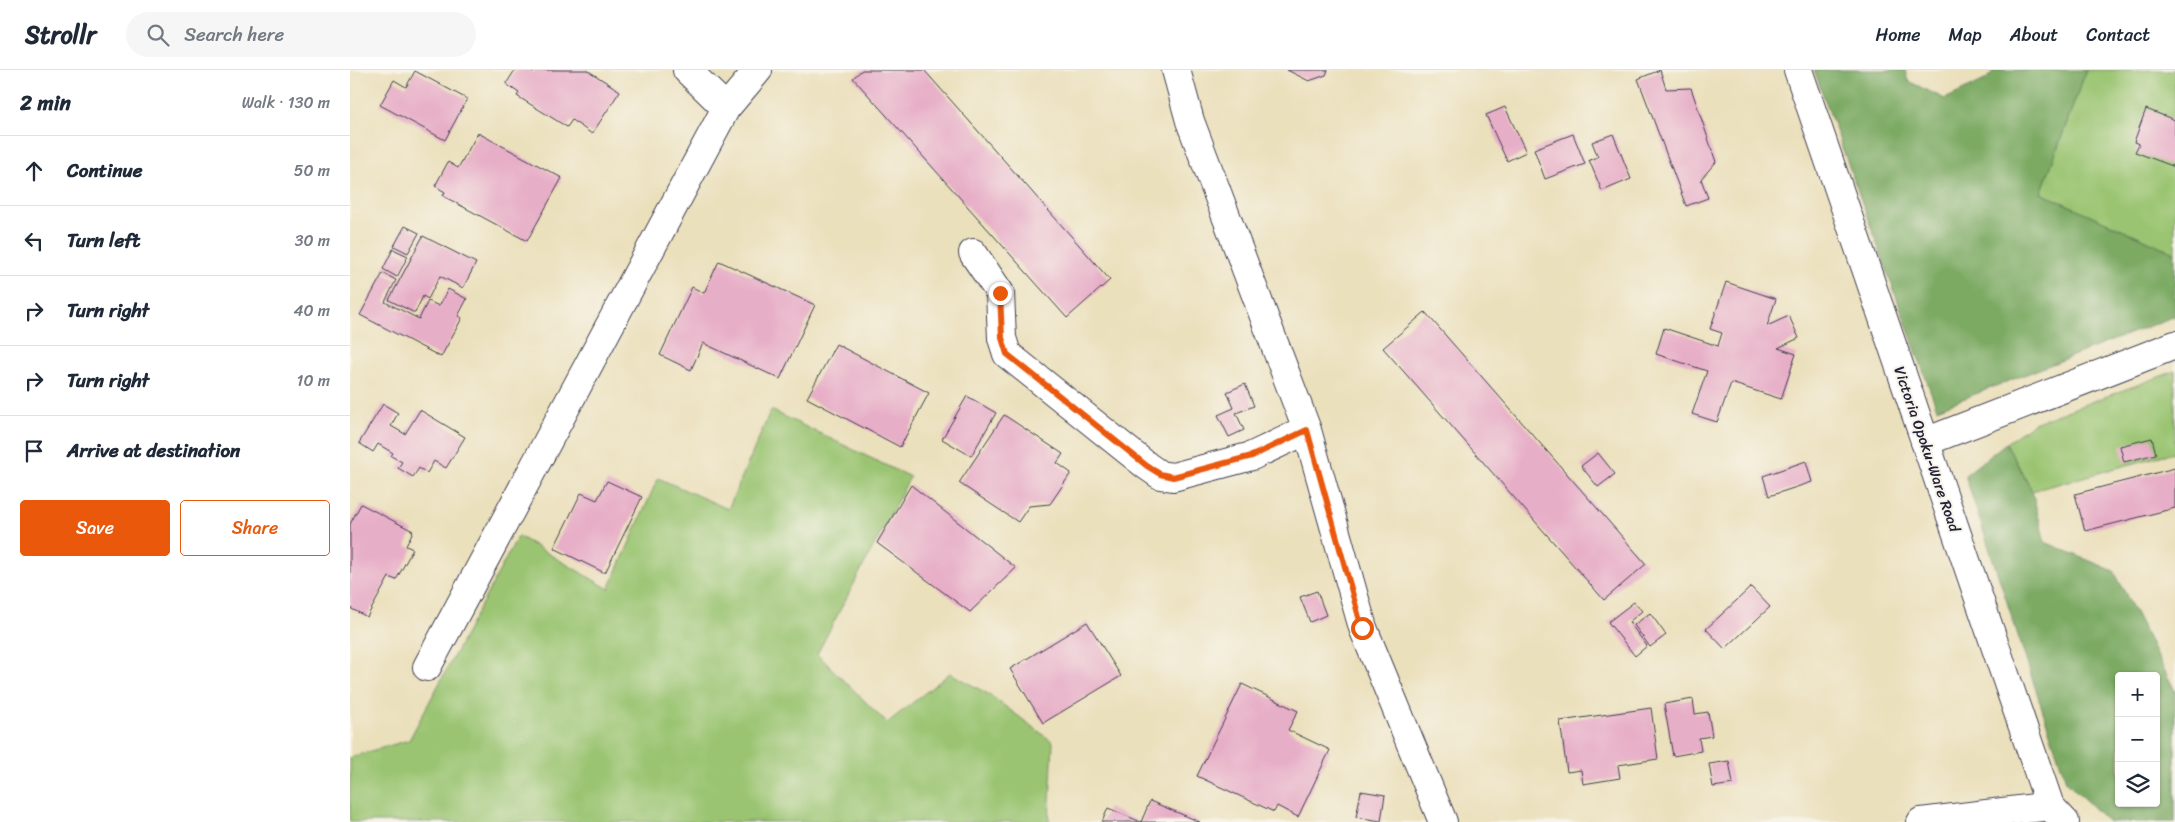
<!DOCTYPE html>
<html lang="en">
<head>
<meta charset="utf-8">
<style>
  :root { --surface:#fff; --page:#f6f6f7; --text:#1f2937; --muted:#747a83; --line:#e0e1e3; --accent:#ea580c }
  body { margin:0; font-family:Sriracha,sans-serif; background:var(--page); color:var(--text) }
  .controls { position:absolute; right:15px; bottom:15px; display:grid; overflow:hidden; border-radius:5px; box-shadow:0 1px 4px #0004 }
  .controls button { width:45px; height:45px; display:grid; place-items:center; padding:0; border:0; border-bottom:1px solid var(--line); background:var(--surface); color:var(--text); font:25px sans-serif }
  .stop { position:absolute; width:15px; height:15px; margin:-11px; border:4px solid #ea580c; border-radius:50%; background:#fff }
  .stop.end { background:#ea580c; border-color:#fff; box-shadow:0 1px 5px #0008 }
  .list { margin:0; padding:0; list-style:none }
  h2 { display:flex; justify-content:space-between; align-items:center; height:65px; margin:0; padding:0 20px; font-size:21px }
  h2 small { font-size:16px; font-weight:400; color:var(--muted) }
  .list li { display:grid; grid-template-columns:32px 1fr auto; gap:15px; align-items:center; box-sizing:border-box; height:70px; padding:0 20px; border-top:1px solid var(--line) }
  .list b { display:block; font-size:19px; white-space:nowrap }
  .list em { font-size:16px; font-style:normal; color:var(--muted) }
  .actions { display:flex; gap:10px; padding:15px 20px }
  .actions a { flex:1; padding:11px 0; border:1px solid var(--accent); border-radius:5px; text-align:center; font-size:18px; color:var(--accent) }
  .actions .main { background:var(--accent); color:#fff }
  .icon { flex:none; width:28px; height:28px; fill:none; stroke:currentColor; stroke-width:2; stroke-linecap:round; stroke-linejoin:round }
  .map { position:relative; flex:none; width:1825px; height:752px; overflow:hidden }
  header { display:flex; align-items:center; gap:30px; box-sizing:border-box; height:70px; padding:0 25px; background:var(--surface); border-bottom:1px solid var(--line) }
  header strong { font-size:24px }
  nav { display:flex; gap:28px; margin-inline-start:auto; font-size:18px }
  .search { width:350px; height:45px; background:var(--page); display:flex; align-items:center; gap:12px; box-sizing:border-box; padding:0 18px; border-radius:28px; color:var(--muted); font-size:19px }
  main { display:flex }
  aside { flex:1; background:var(--surface) }
  .map>svg:first-child { display:block }
</style>
</head>
<body>
<header>
<strong>Strollr</strong>
<div class="search"><svg class="icon" aria-label="search" viewBox="0 0 24 24"><circle cx="10" cy="10" r="6"/><path d="M15 15l6 6"/></svg>Search here</div>
<nav><a>Home</a><a>Map</a><a>About</a><a>Contact</a></nav>
</header>
<main>
<aside>
<h2>2 min<small>Walk · 130 m</small></h2>
<ul class="list">
<li><svg class="icon" aria-label="ahead" viewBox="0 0 24 24"><path d="M12 20V5M6 11l6-6 6 6"/></svg><div><b>Continue</b></div><em>50 m</em></li>
<li><svg class="icon" aria-label="left" viewBox="0 0 24 24"><path d="M17 20v-9H6M10 6l-5 5 5 5"/></svg><div><b>Turn left</b></div><em>30 m</em></li>
<li><svg class="icon" aria-label="right" viewBox="0 0 24 24"><path d="M7 20v-9h11M14 6l5 5-5 5"/></svg><div><b>Turn right</b></div><em>40 m</em></li>
<li><svg class="icon" aria-label="right" viewBox="0 0 24 24"><path d="M7 20v-9h11M14 6l5 5-5 5"/></svg><div><b>Turn right</b></div><em>10 m</em></li>
<li><svg class="icon" aria-label="arrive" viewBox="0 0 24 24"><path d="M6 21V4h12l-3 4 3 4H6"/></svg><div><b>Arrive at destination</b></div></li>
</ul>
<div class="actions"><a class="main">Save</a><a>Share</a></div>
</aside>
<div class="map">
<svg width="1825" height="752" viewBox="0 0 1825 752">
  <rect width="100%" height="100%" fill="#f7f3e8"/>
  <filter id="ink" filterUnits="userSpaceOnUse"><feTurbulence type="fractalNoise" baseFrequency=".02" numOctaves="2"/><feDisplacementMap in="SourceGraphic" scale="10" xChannelSelector="R" yChannelSelector="G"/><feConvolveMatrix kernelMatrix="1 2 1 2 8 2 1 2 1" color-interpolation-filters="sRGB"/></filter>
  <filter id="wash" filterUnits="userSpaceOnUse"><feTurbulence type="fractalNoise" baseFrequency=".0096" numOctaves="4" result="noise"/><feDisplacementMap in="SourceGraphic" scale="20" xChannelSelector="R" yChannelSelector="G"/><feGaussianBlur stdDeviation="1.12" result="paint"/><feColorMatrix in="noise" values="0 0 0 0 0 0 0 0 0 0 0 0 0 0 0 0 0 1.4 0 .05"/><feComposite in="paint" operator="in"/></filter>
  <g filter="url(#wash)">
    <rect width="100%" height="100%" fill="#ebe0bc"/>
    <path fill="#9ac471" stroke="#5e7356" d="M1736,0H1825V183L1691,123Z
      M1825,301V382L1682,421L1656,373L1684,353Z
      M421,340L560,407L467,584L537,653L600,603L640,625L703,672L699,752H0V687L59,670L168,466L259,519L308,408L378,439Z"/>
    <path fill="#7baa63" stroke="#4e664f" fill-rule="evenodd" d="M1464,0H1555L1558,11L1595,29L1637,9L1644,0H1736L1691,123L1825,183V246L1587,339Z
      M1656,373L1682,421L1695,472L1764,501L1825,621V752H1758L1716,711L1615,405ZM1769,606H1806V733H1769Z"/>
    <g id="blocks">
      <path fill="#e7aec7" d="M165,0H178L183,3L185,0H237L270,21L242,64L222,50L217,57L167,26L169,23L156,14Z
        M512,0H574L760,210L717,248L503,8Z
        M937,0H978L976,5L959,11Z
        M1310,0L1316,19L1341,18L1366,92L1351,109L1358,128L1336,136L1288,9Z
        M65,1L117,29L95,70L30,35L44,10L56,17Z
        M1155,37L1176,82L1157,91L1136,45Z
        M1796,39L1825,50V97L1785,82L1789,74L1784,72Z
        M128,63L212,108L177,171L93,126L95,122L85,116L98,92L108,98Z
        M1223,64L1235,94L1195,109L1184,79Z
        M1263,64L1281,109L1252,121L1239,90L1248,87L1242,72Z
        M55,156L69,163L58,183L44,176Z
        M73,166L126,193L113,218L90,206L78,229L73,226L65,243L39,230Z
        M43,179L58,186L47,207L33,199Z
        M369,191L465,235L430,309L353,273L341,300L310,285L342,217L354,223Z
        M33,203L46,210L35,232L69,249L78,231L89,236L98,219L117,229L108,246L112,248L91,287L10,245Z
        M1376,212L1426,229L1417,256L1439,246L1449,268L1428,278L1446,284L1431,329L1381,313L1367,352L1342,344L1357,301L1306,284L1314,258L1368,276L1372,263L1360,259Z
        M1075,242L1296,494L1254,530L1033,278Z
        M486,274L579,323L550,377L457,328Z
        M895,314L904,336L886,343L894,360L879,367L868,345L884,338L877,322Z
        M617,326L646,343L621,386L592,369Z
        M33,334L48,343L41,356L55,364L70,340L115,367L96,398L84,391L77,403L69,398L63,407L48,398L52,392L41,386L43,383L28,374L23,382L9,373Z
        M654,345L713,384L707,393L721,403L700,434L679,436L668,452L609,413Z
        M1802,368L1806,384L1774,392L1770,376Z
        M1248,383L1265,404L1248,417L1231,396Z
        M1456,391L1462,412L1419,426L1413,406Z
        M1825,398V438L1735,461L1725,424Z
        M257,411L292,427L255,503L204,478L231,423L247,430Z
        M561,415L666,498L620,542L527,473Z
        M11,434L63,461L56,476L63,479L46,510L39,507L17,547L0,538V454Z
        M1401,517L1420,537L1375,579L1356,559Z
        M967,521L976,545L960,552L950,527Z
        M1284,532L1292,541L1279,552L1297,576L1285,586L1258,552Z
        M1300,543L1316,565L1300,577L1284,555Z
        M737,552L771,606L693,653L660,599Z
        M892,614L948,641L938,660L980,680L948,747L927,736L924,742L847,706Z
        M1343,629L1345,644L1358,642L1362,666L1349,668L1351,681L1323,686L1314,634Z
        M1301,638L1308,689L1268,695L1270,708L1233,714L1231,700L1217,702L1210,651Z
        M1379,691L1383,714L1363,717L1359,694Z
        M1011,721L1035,725L1031,751L1006,747Z
        M800,731L850,752H791Z
        M758,738L791,752H752Z"/>
    </g>
  </g>
  <g filter="url(#ink)">
    <use href="#blocks" fill-opacity="0" stroke="#403e4e" stroke-width="1"/>
    <g fill="none" stroke-linecap="round" stroke-linejoin="round">
      <g stroke="#403e4e" stroke-width="30">
        <path id="minor" d="M337,0L376,38
          M826,0L840,51L957,360L1013,558L1093,752
          M623,183L650,223L652,268L657,284L797,396L810,405L823,407L902,386L957,360
          M1575,372L1825,275
          M77,597L376,38L408,0
          M1571,752L1700,736"/>
      </g>
      <g stroke="#403e4e" stroke-width="30">
        <path id="major" d="M1448,0L1700,736L1715,752"/>
      </g>
      <use href="#minor" stroke="#fff" stroke-width="28"/>
      <use href="#major" stroke="#fff" stroke-width="28"/>
    </g>
  </g>
  <g fill="none" stroke-linecap="round" stroke-linejoin="round" filter="url(#ink)">
    <path stroke="#ea580c" stroke-width="6" d="M650,223L652,268L657,284L797,396L810,404L823,407L902,386L957,360L1012,558"/>
  </g>
  <g text-anchor="middle" stroke-width="4" stroke-linejoin="round" paint-order="stroke">
    <g font-size="15" fill="#22223b" stroke="#f7f3e8">
      <text transform="translate(1577 379) rotate(71)" y="5">Victoria Opoku-Ware Road</text>
    </g>
  </g>
</svg>
<div class="controls">
<button>+</button>
<button>−</button>
<button><svg class="icon" aria-label="layers" viewBox="0 0 24 24"><path d="M12 4l9 5-9 5-9-5zM3 14l9 5 9-5"/></svg></button>
</div>
<div class="stop" style="left:1012px;top:558px"></div>
<div class="stop end" style="left:650px;top:223px"></div>
</div>
</main>
</body>
</html>
